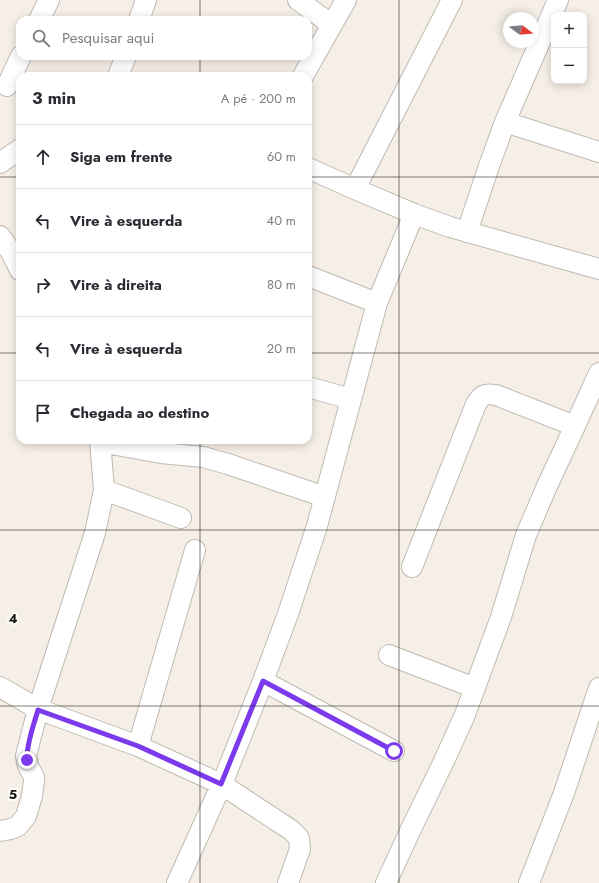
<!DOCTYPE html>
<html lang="pt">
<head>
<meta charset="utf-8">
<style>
  :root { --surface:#fff; --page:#f7f7f7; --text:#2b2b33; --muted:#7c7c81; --line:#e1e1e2 }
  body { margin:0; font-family:Jost,sans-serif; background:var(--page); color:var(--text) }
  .controls { position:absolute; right:12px; top:12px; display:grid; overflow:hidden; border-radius:8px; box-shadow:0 2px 10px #0003 }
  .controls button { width:36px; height:36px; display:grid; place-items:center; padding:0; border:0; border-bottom:1px solid var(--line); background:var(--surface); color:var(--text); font:20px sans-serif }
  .compass { position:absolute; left:503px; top:12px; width:36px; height:36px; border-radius:50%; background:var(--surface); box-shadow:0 2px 10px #0003; rotate:106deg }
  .stop { position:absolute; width:12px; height:12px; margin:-9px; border:3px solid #7c3aed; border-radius:50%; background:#fff }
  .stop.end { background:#7c3aed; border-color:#fff; box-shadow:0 1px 4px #0008 }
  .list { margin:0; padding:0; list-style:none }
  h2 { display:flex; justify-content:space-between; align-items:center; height:52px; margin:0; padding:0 16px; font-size:17px }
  h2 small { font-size:13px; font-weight:400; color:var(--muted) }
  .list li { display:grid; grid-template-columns:26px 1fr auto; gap:12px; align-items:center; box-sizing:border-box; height:64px; padding:0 16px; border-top:1px solid var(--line) }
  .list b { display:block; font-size:15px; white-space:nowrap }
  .list em { font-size:13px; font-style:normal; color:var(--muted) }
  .icon { flex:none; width:22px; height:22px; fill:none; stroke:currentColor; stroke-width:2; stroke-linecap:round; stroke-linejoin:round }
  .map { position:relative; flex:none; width:599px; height:883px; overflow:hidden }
  .search { position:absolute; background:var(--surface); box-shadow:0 2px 10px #0003; left:16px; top:16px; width:296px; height:44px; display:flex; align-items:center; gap:10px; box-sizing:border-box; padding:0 14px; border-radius:12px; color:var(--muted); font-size:15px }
  .panel { position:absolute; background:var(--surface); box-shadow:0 2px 10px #0003; left:16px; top:72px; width:296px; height:372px; border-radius:12px }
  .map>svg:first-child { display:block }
</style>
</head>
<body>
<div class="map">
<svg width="599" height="883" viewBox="0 0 599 883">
  <rect width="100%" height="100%" fill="#f5efe7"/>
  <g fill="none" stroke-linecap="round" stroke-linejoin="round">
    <g stroke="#bfbab2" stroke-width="22">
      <path id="minor" d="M298,0L332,25
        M39,20L49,0
        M139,20L146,0
        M118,76L126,56
        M303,76L346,0
        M7,86L21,56
        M505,122L599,152
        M0,163L20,149
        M308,168L355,189L414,214L450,227L599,269
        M355,189L452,0
        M467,232L489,166L505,122L558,0
        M0,236L11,252L20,270
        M308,276L377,303
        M308,387L351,399
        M100,442L161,453L203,457L228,464L325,497
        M104,490L181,518
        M412,567L476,404C482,395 484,393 496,395L575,426
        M389,655L475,688
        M263,681L394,751
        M0,687L38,709L138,746L221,784L291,830L299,838L300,849L288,883
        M138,746L195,550
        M0,831L11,829L18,826L26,816L32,796L34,781V777L28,766L26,756L38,709L95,533L104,490L100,440
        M177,883L224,779L263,681L288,614L317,526L377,303L414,214
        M386,883L411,829L444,761L464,717L501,617L526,535L547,486L575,426L599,373
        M529,883L564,793L599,688"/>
    </g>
    <use href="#minor" stroke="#fff" stroke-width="20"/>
  </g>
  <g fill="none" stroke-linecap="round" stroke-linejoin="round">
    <path stroke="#7c3aed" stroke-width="5" d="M27,760C26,745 34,724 38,710L138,746L221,784L263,681L394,751"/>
  </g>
  <path fill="none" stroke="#161411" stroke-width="1" stroke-opacity="0.55" d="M200,0V20M399,0V883M200,56V76M0,177H20M308,177H599M0,353H20M308,353H599M200,440V883M0,530H599M0,706H599"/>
  <g font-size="13" text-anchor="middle" font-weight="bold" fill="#161411" stroke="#fffdfa" stroke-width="4" stroke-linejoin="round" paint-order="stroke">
    <text x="13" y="623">4</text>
    <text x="13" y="799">5</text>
  </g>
</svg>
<div class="controls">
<button>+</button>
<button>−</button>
</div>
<svg class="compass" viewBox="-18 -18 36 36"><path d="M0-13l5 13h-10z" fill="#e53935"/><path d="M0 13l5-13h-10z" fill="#7c7c81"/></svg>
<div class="stop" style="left:394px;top:751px"></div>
<div class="stop end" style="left:27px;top:760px"></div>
<div class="search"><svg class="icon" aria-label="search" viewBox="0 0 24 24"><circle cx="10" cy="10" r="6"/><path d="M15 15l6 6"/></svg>Pesquisar aqui</div>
<section class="panel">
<h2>3 min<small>A pé · 200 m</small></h2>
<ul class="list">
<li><svg class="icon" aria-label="ahead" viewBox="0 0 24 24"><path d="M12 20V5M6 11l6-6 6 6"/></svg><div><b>Siga em frente</b></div><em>60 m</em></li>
<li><svg class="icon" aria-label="left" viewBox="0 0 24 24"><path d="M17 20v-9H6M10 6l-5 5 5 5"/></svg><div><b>Vire à esquerda</b></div><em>40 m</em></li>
<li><svg class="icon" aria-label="right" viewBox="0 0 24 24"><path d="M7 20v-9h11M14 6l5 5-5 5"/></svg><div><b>Vire à direita</b></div><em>80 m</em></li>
<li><svg class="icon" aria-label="left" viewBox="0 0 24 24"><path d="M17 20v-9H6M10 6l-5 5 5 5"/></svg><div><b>Vire à esquerda</b></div><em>20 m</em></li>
<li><svg class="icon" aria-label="arrive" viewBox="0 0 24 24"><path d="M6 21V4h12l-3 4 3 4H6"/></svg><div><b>Chegada ao destino</b></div></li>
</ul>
</section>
</div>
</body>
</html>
